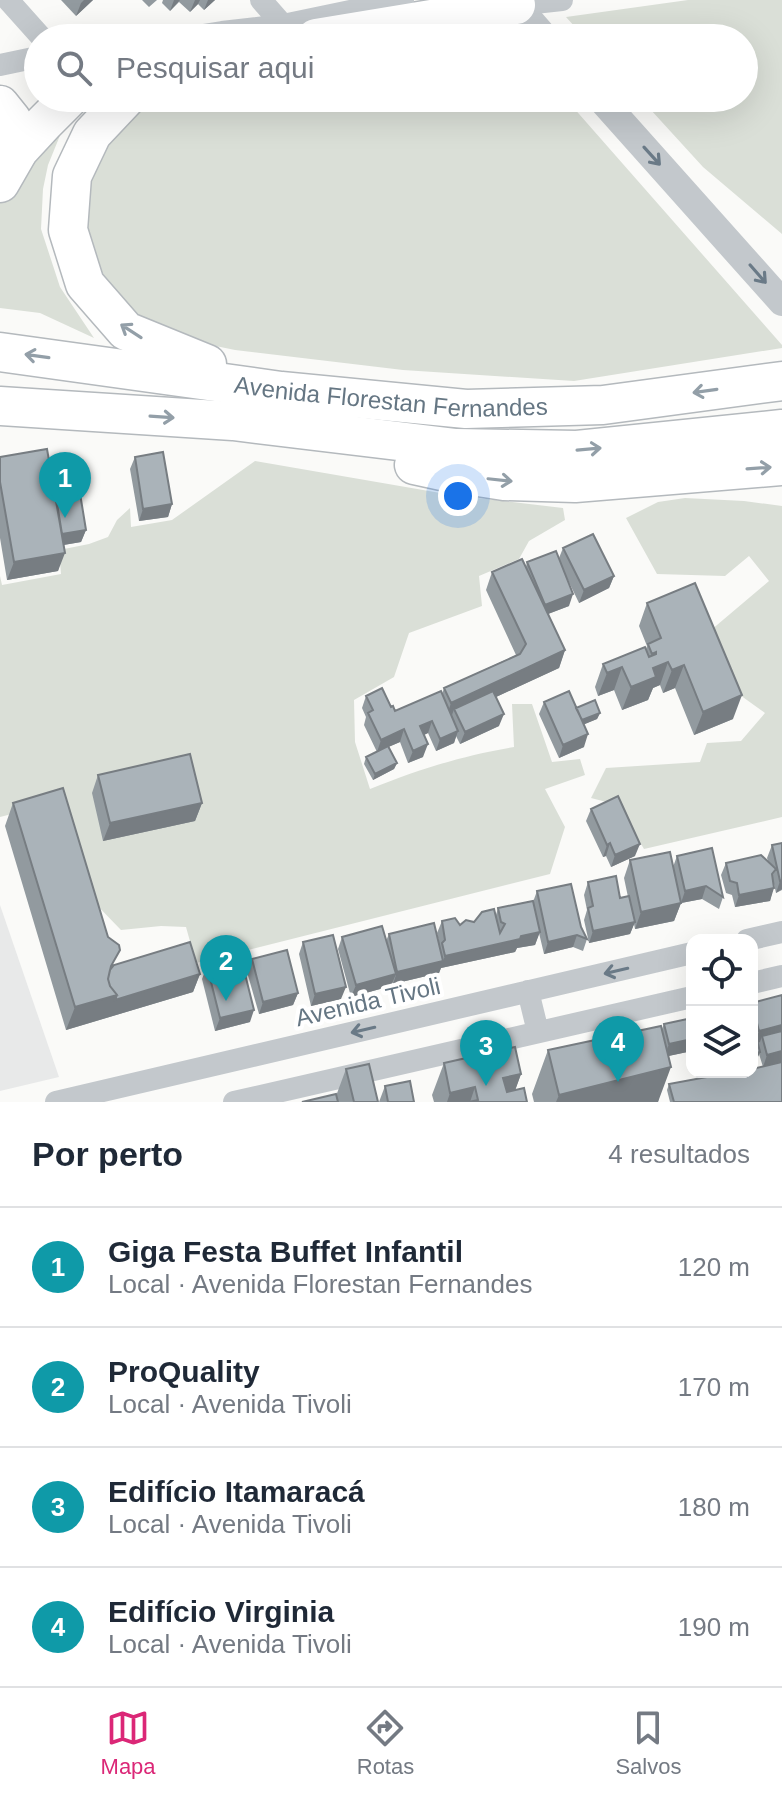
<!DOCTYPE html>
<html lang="pt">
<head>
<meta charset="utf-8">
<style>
  :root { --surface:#fff; --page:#f2f2f3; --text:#1f2937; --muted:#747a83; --line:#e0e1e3; --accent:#db2777 }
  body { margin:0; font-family:Arial,sans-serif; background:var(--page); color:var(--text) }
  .controls { position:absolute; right:24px; bottom:24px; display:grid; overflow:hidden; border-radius:16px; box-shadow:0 8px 32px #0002 }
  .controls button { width:72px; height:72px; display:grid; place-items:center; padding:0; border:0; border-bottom:2px solid var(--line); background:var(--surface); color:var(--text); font:40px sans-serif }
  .you { position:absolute; left:458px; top:496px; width:28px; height:28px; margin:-20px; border:6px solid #fff; border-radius:50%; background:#1a73e8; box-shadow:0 0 0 12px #1a73e833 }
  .badge { display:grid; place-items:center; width:52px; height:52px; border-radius:50%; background:var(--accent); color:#fff; font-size:26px; font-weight:700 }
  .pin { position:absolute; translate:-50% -66px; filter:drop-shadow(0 2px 4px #0008) }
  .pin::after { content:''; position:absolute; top:42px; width:28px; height:24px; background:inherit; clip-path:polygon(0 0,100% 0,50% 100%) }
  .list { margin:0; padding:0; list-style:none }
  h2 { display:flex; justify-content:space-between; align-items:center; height:104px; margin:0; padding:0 32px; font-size:34px }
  h2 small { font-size:26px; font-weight:400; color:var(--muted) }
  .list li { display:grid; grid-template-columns:52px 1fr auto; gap:24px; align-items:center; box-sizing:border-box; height:120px; padding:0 32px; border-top:2px solid var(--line) }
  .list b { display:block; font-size:30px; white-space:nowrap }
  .list p { margin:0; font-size:26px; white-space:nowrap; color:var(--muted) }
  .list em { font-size:26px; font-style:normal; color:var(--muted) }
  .icon { flex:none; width:44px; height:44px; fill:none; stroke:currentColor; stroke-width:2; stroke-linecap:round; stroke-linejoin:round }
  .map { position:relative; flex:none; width:782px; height:1102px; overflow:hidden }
  .search { position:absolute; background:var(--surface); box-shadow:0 8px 32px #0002; left:24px; right:24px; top:24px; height:88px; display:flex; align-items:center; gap:20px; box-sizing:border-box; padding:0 28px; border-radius:44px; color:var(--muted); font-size:30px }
  .sheet { height:584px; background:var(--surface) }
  nav { display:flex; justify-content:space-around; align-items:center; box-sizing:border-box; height:112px; border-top:2px solid var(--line); background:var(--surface); font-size:22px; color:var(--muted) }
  nav a { display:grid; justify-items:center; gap:4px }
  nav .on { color:var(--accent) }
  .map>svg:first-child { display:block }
</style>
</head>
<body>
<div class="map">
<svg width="782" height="1102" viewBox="0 0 782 1102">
  <rect width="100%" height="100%" fill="#fafaf8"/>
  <path fill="#e8e9e9" d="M0,905L59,1077L0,1091Z"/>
  <path fill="#dadfd7" d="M688,0H782V234L703,167L640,98H744V38H585L566,17Z
    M139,98H565L782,345V348L574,381L403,370L235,350L153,333L112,300L79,228L88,160Z
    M61,133L48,165L43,189L41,229L60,287L94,338L40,313L0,308V192Z
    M255,461L452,495L563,508L565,520L529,541L519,559L479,576L482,606L409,633L394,677L354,700L355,742L370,789C420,769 461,756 514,747L512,704H532L552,762L580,759L585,775L545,789L565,827L550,874L196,963L186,927L161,926L121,930L89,897L67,800L0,817V576L2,585L61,574L59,550L89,544L108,537L117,520L130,508L131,527L172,520Z
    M685,498L744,501L782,506V817L644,849L618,805L591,798L606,768L700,762L707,743L741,741L765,713L726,685L704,636L769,581L749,556L725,576L657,574L626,518L658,502Z"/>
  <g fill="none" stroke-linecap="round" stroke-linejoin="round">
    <g stroke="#b4b9bd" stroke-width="41">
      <g id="trunk">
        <path d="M316,38L516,5"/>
        <path d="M126,98L92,134L72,176L68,230L85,284L126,331L207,364"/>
        <path d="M0,105L12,120L19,150"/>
        <path d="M0,183L19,150L44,123L69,98"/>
        <path id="s1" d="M0,352L281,391L466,409L603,405L782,381"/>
        <path d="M0,406L233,421L456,448L577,450L782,429"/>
        <path d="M414,465L446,472L504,481L575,483L782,466"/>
      </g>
    </g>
    <path stroke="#c3c8cc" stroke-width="22" d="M8,0L42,38
      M261,0L283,25
      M516,5L562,0
      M184,38L222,32L283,25L403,0
      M0,65L38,57
      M747,940L782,932
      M752,983L782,976
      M528,991L538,1032
      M56,1102L692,953
      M234,1102L692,997"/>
    <path stroke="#c3c8cc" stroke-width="28" d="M512,0L545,38
      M600,98L782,302"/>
    <use href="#trunk" stroke="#fff" stroke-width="38"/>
  </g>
  <path fill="#929a9f" d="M61,0H93L76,16Z
    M142,0H157L149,7Z
    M163,0H215L204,10L198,4L190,12L179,2L170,11L162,3Z
    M0,457L51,474L67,482L86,530L81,542L64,545L58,571L7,580L0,538Z
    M135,457L172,504L168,517L139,521L130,469Z
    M563,548L614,576L609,588L579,603L567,578L569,606L548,614L565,650L559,668L496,697L499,726L460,744L456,736L454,743L436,751L428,733L424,735L423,757L408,763L400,742L388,747L397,763L394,769L373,780L364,764L366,757L377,752L364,725L366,717L362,708L366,696L391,707L395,711L442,694L444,688L516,655L486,590L492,572L526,567L527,562L559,558Z
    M647,603L733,719L694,735L675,688L663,693L660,685L653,688L648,700L622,710L614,690L598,696L595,687L603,664L646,649L647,646L639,626Z
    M544,702L600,713L597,719L584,724V747L559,758L539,714Z
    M98,775L202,803L195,821L103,841L92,793Z
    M13,803L114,965L200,974L193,992L66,1030L5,826Z
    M591,809L635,856L611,867L606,856L603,857L586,821Z
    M782,843V890L776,893L774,884L770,901L735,907L732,895L726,893L721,875L726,863L768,861L767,858L772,845Z
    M677,856L723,897L719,909L702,899L681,903L674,921L635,929L634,924L630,934L589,943L584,920L587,910L584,895L588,882L620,898L628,897L624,878L630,860L673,867Z
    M537,891L581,927L587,939L583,951L573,947L544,954L539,933L535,945L517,948L515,952L441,968L439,973L393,984L392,982L391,986L351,997L338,949L342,937L386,941L389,934L439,942L437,933L442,921L460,925L474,922L496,915L498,908L533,902Z
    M303,942L341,999L311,1006L299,954Z
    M252,959L298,993L293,1005L259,1014L247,972Z
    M207,966L250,1022L215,1031L202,979Z
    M752,1003L782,1102H670L667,1090L669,1084L699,1078L697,1072H725L706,1077L763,1067L759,1054L755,1064L752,1065Z
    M692,1018V1051L668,1056L658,1102H534L532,1094L548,1050L662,1029L664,1024Z
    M444,1063L521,1074L515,1090L527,1102H434L432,1095Z
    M346,1069L378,1102H301L336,1096Z
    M385,1086L414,1102H379Z"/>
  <path fill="#777d82" d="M84,0H93L76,16L81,3Z
    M174,0H180L170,11Z
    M195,0H200L198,4L190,12Z
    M208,0H215L204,10Z
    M172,504L168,517L139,521L143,509Z
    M86,530L81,542L57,546L61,534Z
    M65,553L58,571L7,580L14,562Z
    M614,576L609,588L579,603L584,590Z
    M573,594L569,606L540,617L545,605Z
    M565,650L559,668L457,715L454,709L451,718L445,721L451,703Z
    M668,662L660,685L653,688L648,700L622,710L631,687L653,668Z
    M684,665L675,688L663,693L672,670Z
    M622,667L614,690L598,696L607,673Z
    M742,695L733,719L694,735L703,712Z
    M600,713L597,719L578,727L580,720Z
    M504,714L499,726L460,744L465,732Z
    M432,721L428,733L415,739L420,726Z
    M404,729L400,742L377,752L381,740Z
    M458,731L454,743L436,751L440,739Z
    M588,734L584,747L559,758L563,745Z
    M428,744L423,757L408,763L413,751Z
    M397,763L394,769L373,780L375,774Z
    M202,803L195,821L103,841L110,823Z
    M610,843L606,856L603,857L607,845Z
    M640,844L635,856L611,867L615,855Z
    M782,880V889L776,893L780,881Z
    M706,886L702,899L681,903L674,921L635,929L641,912L681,903L685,891Z
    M774,888L770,901L735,907L739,895Z
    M635,922L630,934L589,943L593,931Z
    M540,932L535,945L517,948L515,952L441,968L439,973L393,984L397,972L443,961L445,956L521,936Z
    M577,935L573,947L544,954L548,942Z
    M200,974L193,992L66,1030L75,1007L117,995Z
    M396,974L391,986L351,997L356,985Z
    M346,987L341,999L311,1006L315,994Z
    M298,993L293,1005L259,1014L263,1002Z
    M254,1010L250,1022L215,1031L220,1018Z
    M782,1025V1036H762L760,1042L754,1044L759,1031Z
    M692,1039V1051L664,1057L669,1044Z
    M782,1051V1062L763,1067L767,1055Z
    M760,1052L755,1064L752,1065V1054Z
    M671,1067L658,1102H556L559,1095Z
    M702,1072H725L699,1079Z
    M521,1074L511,1102H494L503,1078Z
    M475,1087L470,1102H447L450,1093Z"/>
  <path fill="#aab3b9" stroke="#777d82" stroke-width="2" d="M47,449L65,553L14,562L0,482V457Z
    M163,452L172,504L143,509L135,457Z
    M65,470L67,482L78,481L86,530L62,534L52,473Z
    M593,534L614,576L584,590L563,548Z
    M556,551L573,594L545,605L527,562Z
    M522,559L565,650L451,703L444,688L520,654L526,644L492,572Z
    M695,583L742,695L703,712L684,665L672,670L668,662L653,668L656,677L631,687L622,667L607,673L603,664L645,647L649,657L656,654V652L652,654L648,644L661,638L647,603Z
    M382,688L391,707L393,706L395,711L441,691L458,731L440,739L432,721L420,726L428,744L413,751L404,729L381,740L368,713L373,710L366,696Z
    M493,691L504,714L465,732L454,709Z
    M569,691L588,734L563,745L544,702Z
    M595,700L600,713L582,720L576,708Z
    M388,746L397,763L375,774L366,757Z
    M190,754L202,803L110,823L98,775Z
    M63,788L108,937L119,945L120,950L111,966L108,979L110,986L117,995L75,1007L13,803Z
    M618,796L640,844L615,855L610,843L607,845L591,809Z
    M782,843V880L780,881L772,845Z
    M712,848L723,897L706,886L685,891L677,856Z
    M670,852L681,903L641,912L630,860Z
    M761,855L776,869L772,874L774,888L739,895L737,883L730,881L726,863Z
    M616,876L620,898L629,896L635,922L593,931L588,908L593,906L588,882Z
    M571,884L581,927L587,939L577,935L548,942L537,891Z
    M533,901L540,932L521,936L520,939L445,956L442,943L445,940L442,921L455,918L460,925L466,920L474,922L482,912L494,909L500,933L505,924L501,922L498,908Z
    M434,923L443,961L397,972L389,934Z
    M382,926L396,974L356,985L342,937Z
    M333,935L346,987L315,994L303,942Z
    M190,942L200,974L115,1000L117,995L110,986L108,979L110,970L114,965Z
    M287,950L298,993L263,1002L252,959Z
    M241,958L254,1010L220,1018L207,966Z
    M782,995V1025L759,1031L752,1003Z
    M692,1018V1039L669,1044L664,1024Z
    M661,1026L671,1067L559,1095L548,1050Z
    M782,1031V1051L767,1055L762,1036Z
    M756,1036L760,1052L752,1054V1037Z
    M515,1047L521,1074L503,1078L507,1092L524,1088L527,1102H469L478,1100L475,1087L450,1093L444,1063Z
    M782,1062V1102H674L669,1084L734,1072H752V1069Z
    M369,1064L378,1102H354L346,1069Z
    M410,1081L414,1102H388L385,1086Z
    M336,1094L338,1102H302Z"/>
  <defs><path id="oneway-shaft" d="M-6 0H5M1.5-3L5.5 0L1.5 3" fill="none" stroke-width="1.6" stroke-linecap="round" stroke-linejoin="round" transform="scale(2)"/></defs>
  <g stroke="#6a7a87">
    <use href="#oneway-shaft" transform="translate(652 156) rotate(48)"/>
    <use href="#oneway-shaft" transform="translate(758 274) rotate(49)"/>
    <use href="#oneway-shaft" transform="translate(616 971) rotate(167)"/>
    <use href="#oneway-shaft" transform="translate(363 1030) rotate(167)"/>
  </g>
  <g stroke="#939fa8">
    <use href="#oneway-shaft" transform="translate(131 331) rotate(-147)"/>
    <use href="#oneway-shaft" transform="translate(37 356) rotate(-172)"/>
    <use href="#oneway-shaft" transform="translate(705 391) rotate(172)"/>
    <use href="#oneway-shaft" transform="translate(162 417) rotate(4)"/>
    <use href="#oneway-shaft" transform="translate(589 449) rotate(-5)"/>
    <use href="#oneway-shaft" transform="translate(759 468) rotate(-4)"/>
    <use href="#oneway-shaft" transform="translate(500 480) rotate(6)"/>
  </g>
  <g text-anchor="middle" stroke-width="8" stroke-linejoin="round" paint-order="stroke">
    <g font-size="24" fill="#657683" stroke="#fff">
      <text dy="8" stroke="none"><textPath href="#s1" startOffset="394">Avenida Florestan Fernandes</textPath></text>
      <text transform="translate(368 1002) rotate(-13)" y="8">Avenida Tivoli</text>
    </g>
  </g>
</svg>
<div class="controls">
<button><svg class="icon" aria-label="locate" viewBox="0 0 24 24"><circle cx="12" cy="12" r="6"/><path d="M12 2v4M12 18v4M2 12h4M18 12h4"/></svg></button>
<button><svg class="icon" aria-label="layers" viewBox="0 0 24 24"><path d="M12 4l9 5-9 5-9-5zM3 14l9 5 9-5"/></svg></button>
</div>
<div class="you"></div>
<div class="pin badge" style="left:65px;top:518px;background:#0f9aa8">1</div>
<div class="pin badge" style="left:226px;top:1001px;background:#0f9aa8">2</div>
<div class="pin badge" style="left:486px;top:1086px;background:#0f9aa8">3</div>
<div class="pin badge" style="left:618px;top:1082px;background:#0f9aa8">4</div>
<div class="search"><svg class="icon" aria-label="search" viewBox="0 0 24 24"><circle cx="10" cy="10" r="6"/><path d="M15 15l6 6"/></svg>Pesquisar aqui</div>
</div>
<section class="sheet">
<h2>Por perto<small>4 resultados</small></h2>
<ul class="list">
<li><span class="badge" style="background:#0f9aa8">1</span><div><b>Giga Festa Buffet Infantil</b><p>Local · Avenida Florestan Fernandes</p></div><em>120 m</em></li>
<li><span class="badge" style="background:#0f9aa8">2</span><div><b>ProQuality</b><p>Local · Avenida Tivoli</p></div><em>170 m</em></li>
<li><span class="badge" style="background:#0f9aa8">3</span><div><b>Edifício Itamaracá</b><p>Local · Avenida Tivoli</p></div><em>180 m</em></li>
<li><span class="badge" style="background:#0f9aa8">4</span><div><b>Edifício Virginia</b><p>Local · Avenida Tivoli</p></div><em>190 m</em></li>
</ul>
</section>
<nav>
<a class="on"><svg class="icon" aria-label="map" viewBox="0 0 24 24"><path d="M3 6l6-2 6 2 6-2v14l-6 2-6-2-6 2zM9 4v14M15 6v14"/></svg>Mapa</a>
<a><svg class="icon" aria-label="directions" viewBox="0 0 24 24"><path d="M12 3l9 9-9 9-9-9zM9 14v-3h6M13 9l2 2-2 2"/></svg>Rotas</a>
<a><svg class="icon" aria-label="saved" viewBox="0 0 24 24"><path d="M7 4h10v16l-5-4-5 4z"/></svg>Salvos</a>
</nav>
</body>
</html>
